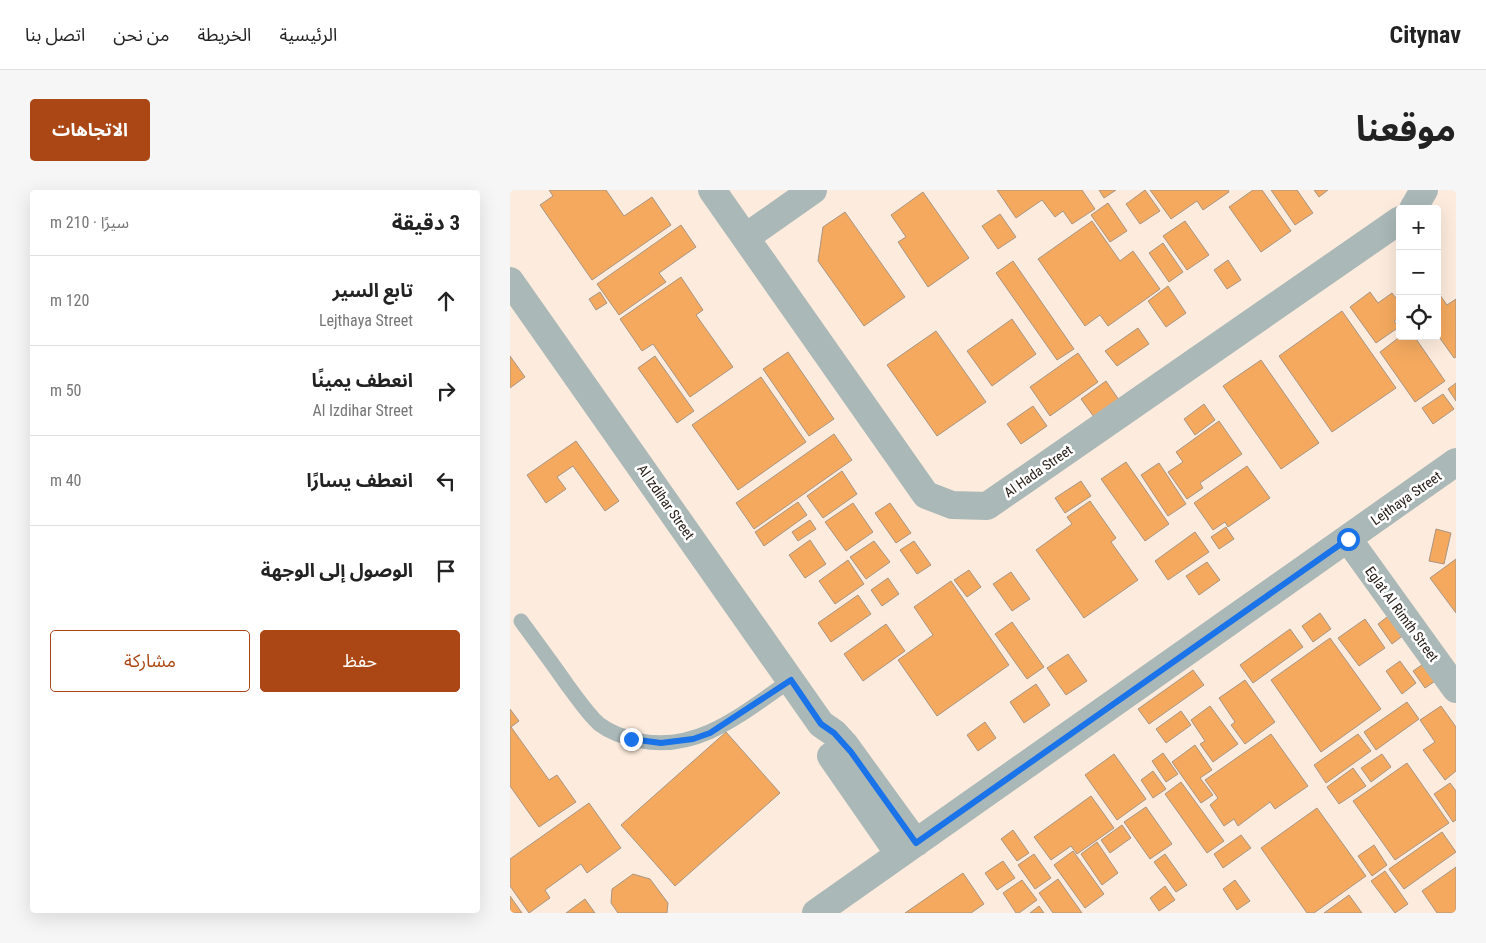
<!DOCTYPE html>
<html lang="ar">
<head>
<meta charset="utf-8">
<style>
  :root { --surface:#fff; --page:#f6f6f6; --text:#222; --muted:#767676; --line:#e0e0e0; --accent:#ab4714 }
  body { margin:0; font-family:"Roboto Condensed","Noto Sans Arabic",sans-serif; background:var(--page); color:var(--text); direction:rtl }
  .controls { position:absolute; right:15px; top:15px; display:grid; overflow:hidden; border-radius:5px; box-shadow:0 5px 20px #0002 }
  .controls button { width:45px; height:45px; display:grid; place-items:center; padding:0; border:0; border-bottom:1px solid var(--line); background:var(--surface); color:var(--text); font:25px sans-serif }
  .stop { position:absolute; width:15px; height:15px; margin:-11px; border:4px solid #1a73e8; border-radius:50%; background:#fff }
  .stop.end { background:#1a73e8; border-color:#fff; box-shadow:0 1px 5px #0008 }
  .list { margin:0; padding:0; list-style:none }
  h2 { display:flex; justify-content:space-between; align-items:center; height:65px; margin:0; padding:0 20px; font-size:21px }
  h2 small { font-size:16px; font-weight:400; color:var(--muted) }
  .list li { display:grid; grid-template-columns:32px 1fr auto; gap:15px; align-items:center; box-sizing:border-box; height:90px; padding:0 20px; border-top:1px solid var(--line) }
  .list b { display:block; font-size:19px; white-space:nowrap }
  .list p { margin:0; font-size:16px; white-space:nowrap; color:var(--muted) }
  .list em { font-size:16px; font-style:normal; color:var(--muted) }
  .actions { display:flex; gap:10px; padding:15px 20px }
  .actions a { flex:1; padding:11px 0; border:1px solid var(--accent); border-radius:5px; text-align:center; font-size:18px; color:var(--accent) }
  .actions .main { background:var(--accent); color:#fff }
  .icon { flex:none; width:28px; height:28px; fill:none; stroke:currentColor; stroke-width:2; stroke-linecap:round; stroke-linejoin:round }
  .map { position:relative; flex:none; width:946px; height:723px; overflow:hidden; direction:ltr; border-radius:5px }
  header { display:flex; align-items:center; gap:30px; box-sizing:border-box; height:70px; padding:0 25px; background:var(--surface); border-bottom:1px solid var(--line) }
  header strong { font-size:24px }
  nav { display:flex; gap:28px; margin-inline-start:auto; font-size:18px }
  .intro { display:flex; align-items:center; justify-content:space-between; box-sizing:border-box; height:120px; padding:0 30px }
  h1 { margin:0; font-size:35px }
  .button { padding:12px 22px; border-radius:5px; background:var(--accent); color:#fff; font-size:18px; font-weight:700 }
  main { display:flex; gap:30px; padding:0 30px }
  aside { flex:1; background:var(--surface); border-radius:5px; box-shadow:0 5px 20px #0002 }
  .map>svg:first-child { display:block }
</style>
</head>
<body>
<header>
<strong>Citynav</strong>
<nav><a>الرئيسية</a><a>الخريطة</a><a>من نحن</a><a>اتصل بنا</a></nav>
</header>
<div class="intro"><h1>موقعنا</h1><a class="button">الاتجاهات</a></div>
<main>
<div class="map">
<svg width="946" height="723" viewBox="0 0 946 723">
  <rect width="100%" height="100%" fill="#fdecdd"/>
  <path fill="#f4a95f" stroke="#a89583" d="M39,0H96L114,26L142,7L161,35L82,90L30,15L43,6Z
    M487,0H572L585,19L562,34L553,21L545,27L532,10L506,28Z
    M589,0H606L594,8Z
    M635,0L650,21L630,34L616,14Z
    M640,0H718L719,2L693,20L687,11L661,29Z
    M743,0H752L781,41L751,62L719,17Z
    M761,0H787L803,23L785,35Z
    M804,0H818L809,7Z
    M413,2L459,68L418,97L388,52L396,47L381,25Z
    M598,13L617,41L600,52L581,25Z
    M335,22L395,107L354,136L308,71L313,37Z
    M490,24L506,47L488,59L472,36Z
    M582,31L610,71L623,61L650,99L598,136L590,125L575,136L528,69Z
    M675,31L699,65L677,80L653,46Z
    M171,35L186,57L149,83L156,92L109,125L87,94Z
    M653,53L673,82L659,92L639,63Z
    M718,70L731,90L717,99L704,80Z
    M503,71L564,159L547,170L486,83Z
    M171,87L193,120L186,125L223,177L180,207L143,154L132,161L110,129Z
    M658,96L676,123L656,137L638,111Z
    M927,101L937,115L946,109V167L944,168L927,144Z
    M90,102L97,113L86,120L79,109Z
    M860,102L868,113L882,103L890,113V127L884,131L889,137L866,153L840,117Z
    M832,121L886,198L822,242L769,166Z
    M502,129L526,164L482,196L457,161Z
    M628,138L639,154L607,176L595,161Z
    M426,141L476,212L427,246L377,175Z
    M891,146H904L935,191L905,212L870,162Z
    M278,162L324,229L299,246L253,179Z
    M568,163L588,192L540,226L520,197Z
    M0,166L15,187L0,198Z
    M145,166L184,221L167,233L128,178Z
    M751,170L809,253L771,279L713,196Z
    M251,187L296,252L228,300L182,235Z
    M596,191L609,210L584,227L571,209Z
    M946,193V211L938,199Z
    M933,204L944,219L923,234L912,218Z
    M694,214L705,230L685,245L674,229Z
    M523,216L537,236L511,254L497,234Z
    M709,231L732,264L690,293L693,298L677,309L658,282L673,272L666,262Z
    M324,244L342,270L244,339L226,313Z
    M66,251L109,311L95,321L63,276L47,287L56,299L36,313L17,285Z
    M616,272L659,334L635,351L591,289Z
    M649,273L676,314L658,326L631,285Z
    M737,276L760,308L718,337L715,332L703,340L684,313Z
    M332,281L347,304L313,328L297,306Z
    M571,291L581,306L555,323L545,308Z
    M580,311L606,348L601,352L628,390L574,428L526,360L562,334L557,327Z
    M288,312L297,325L254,356L245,342Z
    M343,313L363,342L336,361L315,332Z
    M380,313L401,343L386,353L365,323Z
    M300,330L306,339L288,351L282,342Z
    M716,337L724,349L709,359L701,347Z
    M926,339L941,343L934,374L919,371Z
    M685,342L699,362L658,390L645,371Z
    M300,350L316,374L295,388L279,365Z
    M364,351L380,372L356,389L340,367Z
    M404,351L421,375L407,384L390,360Z
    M946,369V423L920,388Z
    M338,370L354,394L325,414L309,391Z
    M697,372L710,390L689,405L676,386Z
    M459,380L471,397L457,407L444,390Z
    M501,382L520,409L502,421L483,394Z
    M378,388L389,404L372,416L361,400Z
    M441,391L499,475L427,526L388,470L423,445L404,417Z
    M348,405L361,424L321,452L308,433Z
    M810,423L821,439L803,452L792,436Z
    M881,424L895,444L882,454L868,434Z
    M855,429L875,458L849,476L828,448Z
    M502,432L534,477L517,489L485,444Z
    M376,434L395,461L353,491L334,464Z
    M780,439L793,457L743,493L730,475Z
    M820,448L871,519L811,562L761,490Z
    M558,464L577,491L556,505L537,478Z
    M919,470L931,487L915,498L903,481Z
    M890,471L906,493L892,504L876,481Z
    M683,480L694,495L639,534L628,519Z
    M735,490L765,532L735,554L721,535L725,532L709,508Z
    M526,494L540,515L514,533L500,512Z
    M897,512L909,529L866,560L854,542Z
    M700,516L728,554L703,572L690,554L695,551L681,530Z
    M931,516L946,537V581L935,590L913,560L925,552L910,530Z
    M0,519L9,531L1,537L39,590L47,585L66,612L29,637L0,596Z
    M671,521L681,535L656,553L646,539Z
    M475,532L486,548L468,561L457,545Z
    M216,542L270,603L165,696L111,635Z
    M761,544L798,596L765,619L760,612L728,636L724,629L714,636L700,615L708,608L695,590Z
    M848,544L861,561L816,593L804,575Z
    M685,555L702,580L690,588L703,605L691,613L662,572Z
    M653,563L668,584L656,592L642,571Z
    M604,564L636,609L607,630L575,585Z
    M872,564L881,577L861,592L851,578Z
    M897,573L939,633L885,670L843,611Z
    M843,578L856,596L829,614L817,597Z
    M643,581L656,599L643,608L631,590Z
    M671,592L714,651L697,663L655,604Z
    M940,593L946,601V630L943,632L924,604Z
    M581,606L604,638L567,664L561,656L541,670L524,647Z
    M79,613L111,658L77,683L71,674L35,700L40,708L19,723L0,696V669Z
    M636,617L662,654L640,669L614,632Z
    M807,618L856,686L804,723H797L751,658Z
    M612,635L621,648L600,663L591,650Z
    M503,640L519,663L507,671L491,649Z
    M932,642L946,662L894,699L879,679Z
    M731,645L741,658L713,678L704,664Z
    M587,652L608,683L592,695L571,664Z
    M864,655L877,675L862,686L848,666Z
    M563,661L594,704L575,718L544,675Z
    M524,664L541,688L525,699L508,675Z
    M655,664L677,695L666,702L644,672Z
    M493,671L505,688L487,700L475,683Z
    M946,677V723H927L912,701Z
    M875,681L898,714L885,723L861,691Z
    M453,683L474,714L461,723H395Z
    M123,684L140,689L158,713L157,723H108L101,713L102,699Z
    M548,689L572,723H543L529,703Z
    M512,690L527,710L509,723H506L493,703Z
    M725,690L740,711L727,720L713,699Z
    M655,696L665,710L649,721L640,708Z
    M839,705L852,723H814Z
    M0,706L12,723H0Z
    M75,709L85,723H56Z
    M529,716L534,723H520Z"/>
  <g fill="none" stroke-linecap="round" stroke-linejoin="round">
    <path stroke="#aab8b8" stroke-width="15" d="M11,431C27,453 43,474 58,496C68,509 77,523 89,534C102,544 116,548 131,551C190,562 235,521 281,490"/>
    <path stroke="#aab8b8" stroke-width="28" d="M202,0L416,305L442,315L477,316L890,30
      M903,19L914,0
      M236,47L303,0
      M0,91L311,534L324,543L335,555L406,653
      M838,349L946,499
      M321,566L389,664
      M306,723L946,272"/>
  </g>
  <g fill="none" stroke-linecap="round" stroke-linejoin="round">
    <path stroke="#1a73e8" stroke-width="6" d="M121,549L151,553L183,549L200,543L281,490L311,534L324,543L341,562L406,653L838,349"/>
  </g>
  <g text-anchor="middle" stroke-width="5" stroke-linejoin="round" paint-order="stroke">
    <g font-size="14" fill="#28211a" stroke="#fff">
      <text transform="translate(528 281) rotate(-35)" y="5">Al Hada Street</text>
      <text transform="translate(896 308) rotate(-35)" y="5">Lejthaya Street</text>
      <text transform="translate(156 312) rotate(55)" y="5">Al Izdihar Street</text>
      <text transform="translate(892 424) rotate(54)" y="5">Eglat Al Rimth Street</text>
    </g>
  </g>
</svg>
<div class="controls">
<button>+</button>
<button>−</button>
<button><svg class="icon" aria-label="locate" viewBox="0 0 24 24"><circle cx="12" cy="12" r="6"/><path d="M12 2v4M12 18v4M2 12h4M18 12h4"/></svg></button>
</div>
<div class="stop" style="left:838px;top:349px"></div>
<div class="stop end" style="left:121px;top:549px"></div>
</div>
<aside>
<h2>3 دقيقة<small>سيرًا · 210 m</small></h2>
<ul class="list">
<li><svg class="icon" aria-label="ahead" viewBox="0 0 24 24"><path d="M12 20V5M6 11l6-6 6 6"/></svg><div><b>تابع السير</b><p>Lejthaya Street</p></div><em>120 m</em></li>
<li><svg class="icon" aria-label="right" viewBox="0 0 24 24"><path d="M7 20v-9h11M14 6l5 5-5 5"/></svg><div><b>انعطف يمينًا</b><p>Al Izdihar Street</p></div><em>50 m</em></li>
<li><svg class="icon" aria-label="left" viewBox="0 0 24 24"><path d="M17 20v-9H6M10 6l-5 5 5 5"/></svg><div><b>انعطف يسارًا</b></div><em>40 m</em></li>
<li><svg class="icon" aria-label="arrive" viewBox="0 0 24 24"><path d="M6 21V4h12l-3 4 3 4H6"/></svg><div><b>الوصول إلى الوجهة</b></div></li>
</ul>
<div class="actions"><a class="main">حفظ</a><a>مشاركة</a></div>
</aside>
</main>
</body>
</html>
